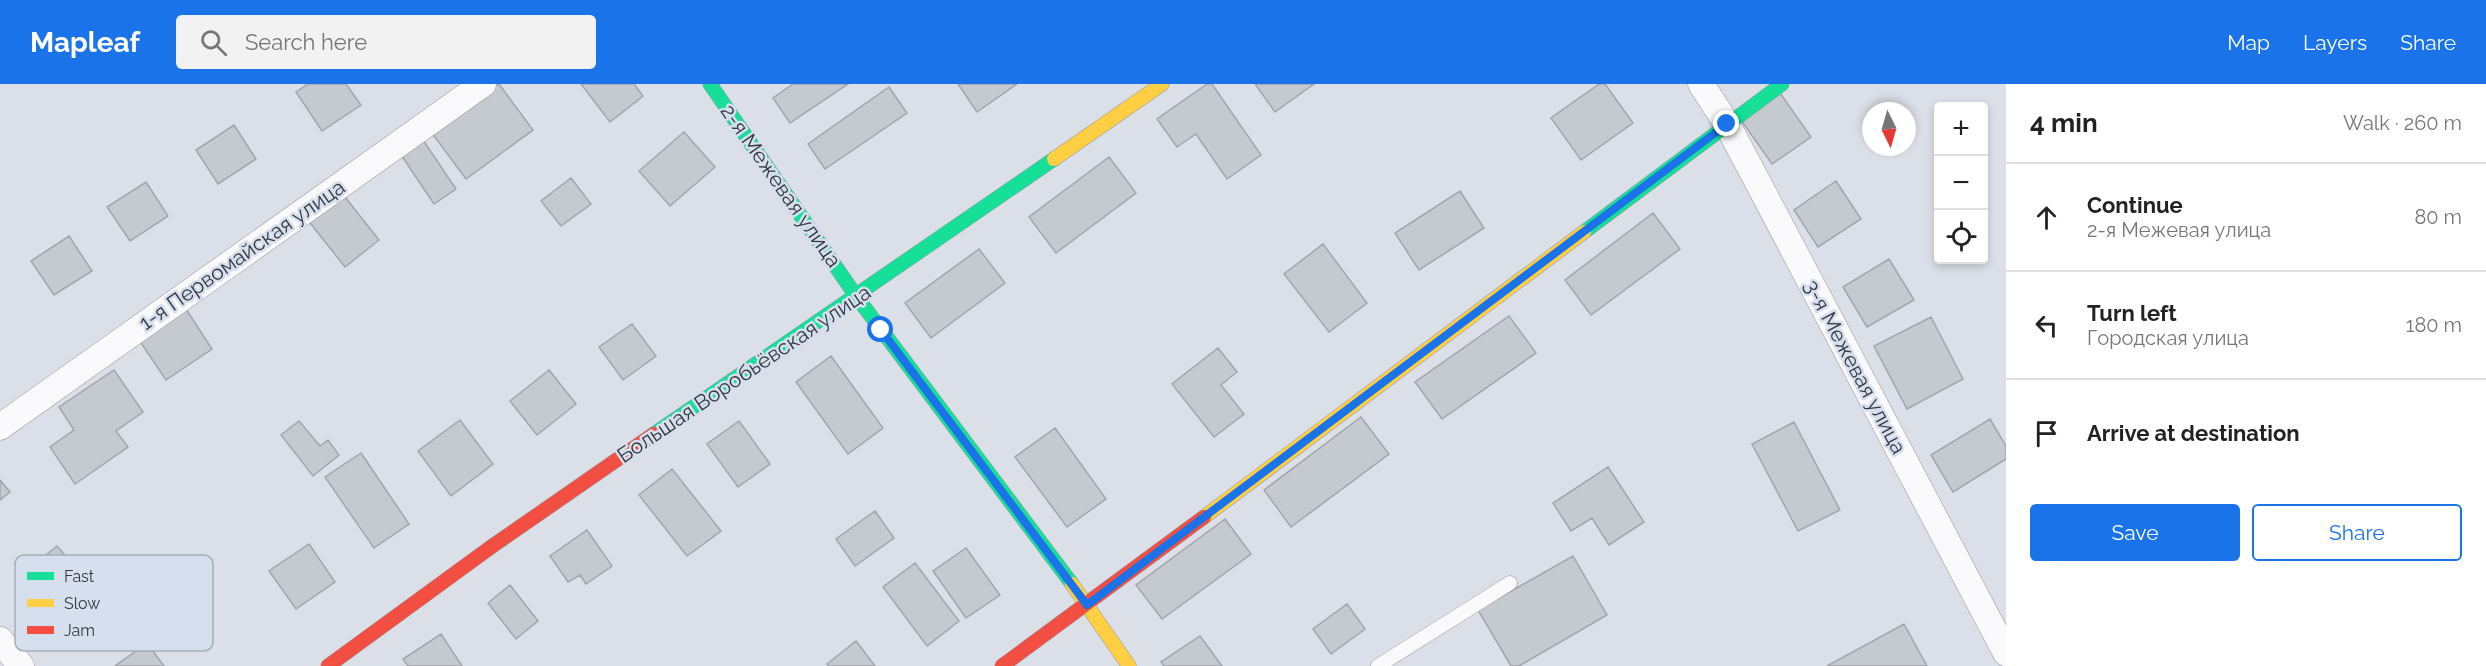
<!DOCTYPE html>
<html lang="en">
<head>
<meta charset="utf-8">
<style>
  :root { --surface:#fff; --page:#f2f2f2; --text:#222; --muted:#767676; --line:#e0e0e0; --accent:#1a73e8 }
  body { margin:0; font-family:Raleway,sans-serif; background:var(--page); color:var(--text) }
  .controls { position:absolute; right:18px; top:18px; display:grid; overflow:hidden; border-radius:6px; box-shadow:0 3px 9px #0003 }
  .controls button { width:54px; height:54px; display:grid; place-items:center; padding:0; border:0; border-bottom:2px solid var(--line); background:var(--surface); color:var(--text); font:30px sans-serif }
  .compass { position:absolute; left:1862px; top:18px; width:54px; height:54px; border-radius:50%; background:var(--surface); box-shadow:0 3px 9px #0003; rotate:175deg }
  .stop { position:absolute; width:18px; height:18px; margin:-14px; border:4px solid #1a73e8; border-radius:50%; background:#fff }
  .stop.end { background:#1a73e8; border-color:#fff; box-shadow:0 2px 6px #0008 }
  .list { margin:0; padding:0; list-style:none }
  h2 { display:flex; justify-content:space-between; align-items:center; height:78px; margin:0; padding:0 24px; font-size:26px }
  h2 small { font-size:20px; font-weight:400; color:var(--muted) }
  .list li { display:grid; grid-template-columns:39px 1fr auto; gap:18px; align-items:center; box-sizing:border-box; height:108px; padding:0 24px; border-top:2px solid var(--line) }
  .list b { display:block; font-size:22px; white-space:nowrap }
  .list p { margin:0; font-size:20px; white-space:nowrap; color:var(--muted) }
  .list em { font-size:20px; font-style:normal; color:var(--muted) }
  .actions { display:flex; gap:12px; padding:18px 24px }
  .actions a { flex:1; padding:14px 0; border:2px solid var(--accent); border-radius:6px; text-align:center; font-size:21px; color:var(--accent) }
  .actions .main { background:var(--accent); color:#fff }
  .icon { flex:none; width:33px; height:33px; fill:none; stroke:currentColor; stroke-width:2; stroke-linecap:round; stroke-linejoin:round }
  .map { position:relative; flex:none; width:2006px; height:582px; overflow:hidden }
  header { display:flex; align-items:center; gap:36px; box-sizing:border-box; height:84px; padding:0 30px; background:var(--accent); color:#fff }
  header strong { font-size:28px }
  nav { display:flex; gap:33px; margin-inline-start:auto; font-size:21px }
  .search { width:420px; height:54px; background:var(--page); display:flex; align-items:center; gap:15px; box-sizing:border-box; padding:0 21px; border-radius:6px; color:var(--muted); font-size:22px }
  main { display:flex }
  aside { flex:1; background:var(--surface) }
  .map>svg:first-child { display:block }
</style>
</head>
<body>
<header>
<strong>Mapleaf</strong>
<div class="search"><svg class="icon" aria-label="search" viewBox="0 0 24 24"><circle cx="10" cy="10" r="6"/><path d="M15 15l6 6"/></svg>Search here</div>
<nav><a>Map</a><a>Layers</a><a>Share</a></nav>
</header>
<main>
<div class="map">
<svg width="2006" height="582" viewBox="0 0 2006 582">
  <rect width="100%" height="100%" fill="#dbe0e8"/>
  <path fill="#c5c9d0" stroke="#a2a6ac" stroke-width="1.5" d="M308,0H346L361,21L322,47L296,8Z
    M496,0H499L533,46L466,95L431,48Z
    M581,0H634L643,12L610,38Z
    M793,0H848L790,39L773,14Z
    M958,0H1017L977,28Z
    M1207,0H1212L1261,71L1227,95L1196,50L1177,63L1157,35Z
    M1255,0H1314L1275,28Z
    M1599,0H1605L1633,39L1581,76L1551,34Z
    M889,3L907,29L825,85L808,60Z
    M1780,9L1811,53L1772,80L1741,36Z
    M234,41L256,75L218,100L196,66Z
    M684,48L715,83L670,122L639,87Z
    M421,53L456,105L434,120L399,68Z
    M1109,73L1136,109L1056,169L1029,133Z
    M571,94L591,120L561,142L541,117Z
    M1836,97L1861,135L1818,163L1794,126Z
    M146,98L168,132L130,157L107,123Z
    M1460,107L1484,144L1419,186L1395,149Z
    M341,108L379,156L345,183L307,135Z
    M1653,129L1680,165L1591,231L1565,196Z
    M69,152L92,187L54,211L31,177Z
    M1323,160L1367,219L1329,248L1284,190Z
    M979,165L1005,199L931,254L905,219Z
    M1889,175L1914,216L1867,243L1843,203Z
    M186,225L212,265L166,296L139,256Z
    M1509,232L1536,269L1442,335L1415,298Z
    M1931,233L1963,295L1907,325L1874,262Z
    M632,240L656,272L623,296L599,263Z
    M1218,264L1237,288L1221,301L1244,330L1214,353L1172,300Z
    M831,272L883,344L848,370L796,298Z
    M114,286L143,328L116,347L128,363L75,400L50,363L74,346L59,323Z
    M549,286L576,320L537,351L510,317Z
    M1361,333L1389,370L1291,443L1264,406Z
    M1990,335L2006,362V375L1953,408L1931,371Z
    M460,336L493,380L451,412L418,367Z
    M299,337L320,362L328,356L339,371L313,392L281,351Z
    M739,337L770,380L738,403L707,360Z
    M1794,338L1840,426L1798,447L1752,360Z
    M1055,344L1106,415L1067,443L1015,373Z
    M361,369L409,440L374,464L325,393Z
    M1608,383L1644,438L1609,461L1592,434L1571,447L1553,419Z
    M672,385L721,447L687,472L639,411Z
    M0,396L10,408L0,416Z
    M875,427L894,454L855,482L836,455Z
    M1225,435L1251,470L1162,535L1136,501Z
    M587,446L612,482L586,500L580,491L568,498L550,472Z
    M309,460L335,498L296,525L269,487Z
    M57,462L91,501L53,533L19,493Z
    M966,464L1000,511L966,534L933,487Z
    M1573,472L1607,531L1519,582H1511L1478,526Z
    M915,479L959,537L927,562L883,503Z
    M510,501L538,537L516,555L488,519Z
    M1347,520L1365,545L1331,570L1313,545Z
    M1904,540L1927,582H1827Z
    M441,550L462,582H408L403,575Z
    M1200,552L1222,582H1164L1161,578Z
    M856,557L875,582H829L827,580Z
    M147,559L164,582H115Z"/>
  <g fill="none" stroke-linecap="round" stroke-linejoin="round">
    <g stroke="#95999e" stroke-width="15">
      <path id="lane" d="M1378,582L1510,499"/>
    </g>
    <g stroke="#95999e" stroke-width="27">
      <path id="street" d="M1701,0L1727,40L2006,569
        M0,343L483,0
        M0,556L21,582"/>
    </g>
    <g stroke="#95999e" stroke-width="15">
      <path id="fast" d="M710,0L856,212L1072,500
        M1584,148L1782,0
        M654,350L1054,75"/>
    </g>
    <g stroke="#95999e" stroke-width="15">
      <path id="slow" d="M1054,75L1162,0
        M1204,433L1584,148
        M1072,500L1129,582"/>
    </g>
    <g stroke="#95999e" stroke-width="15">
      <path id="jam" d="M328,582L491,463L654,350
        M1002,582L1204,433"/>
    </g>
    <use href="#lane" stroke="#fafafc" stroke-width="14"/>
    <use href="#street" stroke="#fafafc" stroke-width="26"/>
    <use href="#fast" stroke="#16e098" stroke-width="14"/>
    <use href="#slow" stroke="#ffcf43" stroke-width="14"/>
    <use href="#jam" stroke="#f24e42" stroke-width="14"/>
  </g>
  <g fill="none" stroke-linecap="round" stroke-linejoin="round">
    <path stroke="#1a73e8" stroke-width="8" d="M881,246L1087,521L1727,40"/>
  </g>
  <g text-anchor="middle" stroke-width="5" stroke-linejoin="round" paint-order="stroke">
    <g font-size="21" fill="#35383e" stroke="#d6dfed">
      <text transform="translate(781 102) rotate(55)" y="7">2-я Межевая улица</text>
      <text transform="translate(242 171) rotate(-35)" y="7">1-я Первомайская улица</text>
      <text transform="translate(1855 283) rotate(62)" y="7">3-я Межевая улица</text>
      <text transform="translate(744 290) rotate(-34)" y="7">Большая Воробьёвская улица</text>
    </g>
  </g>
  <rect x="15" y="471" width="198" height="96" rx="9" fill="#d6dfed" stroke="#a6adb8" stroke-width="1.5"/>
  <rect x="27" y="488" width="27" height="8" fill="#16e098"/>
  <rect x="27" y="515" width="27" height="8" fill="#ffcf43"/>
  <rect x="27" y="542" width="27" height="8" fill="#f24e42"/>
  <g font-size="16" fill="#35383e">
    <text x="64" y="498">Fast</text>
    <text x="64" y="525">Slow</text>
    <text x="64" y="552">Jam</text>
  </g>
</svg>
<div class="controls">
<button>+</button>
<button>−</button>
<button><svg class="icon" aria-label="locate" viewBox="0 0 24 24"><circle cx="12" cy="12" r="6"/><path d="M12 2v4M12 18v4M2 12h4M18 12h4"/></svg></button>
</div>
<svg class="compass" viewBox="-18 -18 36 36"><path d="M0-13l5 13h-10z" fill="#e53935"/><path d="M0 13l5-13h-10z" fill="#767676"/></svg>
<div class="stop" style="left:881px;top:246px"></div>
<div class="stop end" style="left:1727px;top:40px"></div>
</div>
<aside>
<h2>4 min<small>Walk · 260 m</small></h2>
<ul class="list">
<li><svg class="icon" aria-label="ahead" viewBox="0 0 24 24"><path d="M12 20V5M6 11l6-6 6 6"/></svg><div><b>Continue</b><p>2-я Межевая улица</p></div><em>80 m</em></li>
<li><svg class="icon" aria-label="left" viewBox="0 0 24 24"><path d="M17 20v-9H6M10 6l-5 5 5 5"/></svg><div><b>Turn left</b><p>Городская улица</p></div><em>180 m</em></li>
<li><svg class="icon" aria-label="arrive" viewBox="0 0 24 24"><path d="M6 21V4h12l-3 4 3 4H6"/></svg><div><b>Arrive at destination</b></div></li>
</ul>
<div class="actions"><a class="main">Save</a><a>Share</a></div>
</aside>
</main>
</body>
</html>
